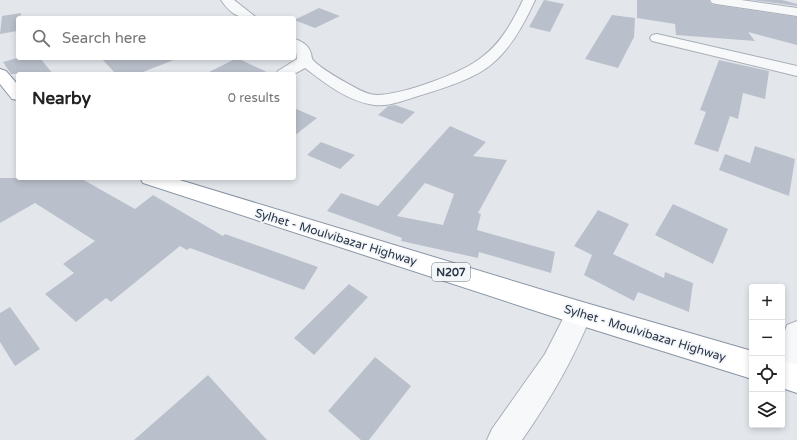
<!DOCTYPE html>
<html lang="en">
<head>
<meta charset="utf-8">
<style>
  :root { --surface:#fff; --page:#f6f6f6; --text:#222; --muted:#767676; --line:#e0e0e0 }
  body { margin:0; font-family:"Varela Round",sans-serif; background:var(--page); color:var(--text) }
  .controls { position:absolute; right:12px; bottom:12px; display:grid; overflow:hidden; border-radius:4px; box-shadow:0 2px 6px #0003 }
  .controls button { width:36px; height:36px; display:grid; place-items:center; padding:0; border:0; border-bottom:1px solid var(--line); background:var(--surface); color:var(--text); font:20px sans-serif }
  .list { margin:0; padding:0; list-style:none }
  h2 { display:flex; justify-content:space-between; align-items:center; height:52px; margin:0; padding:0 16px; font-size:17px }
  h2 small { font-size:13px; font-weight:400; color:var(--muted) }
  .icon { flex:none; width:22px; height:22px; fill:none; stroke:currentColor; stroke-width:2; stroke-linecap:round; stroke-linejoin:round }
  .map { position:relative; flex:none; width:797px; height:440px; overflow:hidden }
  .search { position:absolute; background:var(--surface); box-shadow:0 2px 6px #0003; left:16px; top:16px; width:280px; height:44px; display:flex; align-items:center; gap:10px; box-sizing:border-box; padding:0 14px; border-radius:4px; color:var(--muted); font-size:15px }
  .panel { position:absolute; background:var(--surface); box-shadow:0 2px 6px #0003; left:16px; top:72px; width:280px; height:108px; border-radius:4px }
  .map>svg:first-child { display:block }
</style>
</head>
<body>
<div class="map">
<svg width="797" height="440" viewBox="0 0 797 440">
  <rect width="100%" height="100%" fill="#e3e7ec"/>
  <path fill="#bac0cb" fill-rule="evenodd" d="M544,0L564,4L550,32L529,27Z
    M637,0H709L711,4L716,5L797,17V45L748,32L755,41L676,35L675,24L637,18Z
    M752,0H782L797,4V6Z
    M319,8L340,16L315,28L294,20Z
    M21,13L20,18H18L17,31L0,34L2,16Z
    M612,15L635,18L634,37L618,68L585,59Z
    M17,58H40L53,74H11L3,62Z
    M101,58H176V59L138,74H116Z
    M237,58L271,74H205Z
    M719,60L769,71L765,99L743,93L738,119L730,116L718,152L694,144L706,112L700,110Z
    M395,105L415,112L402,124L378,115L388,106Z
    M294,108L317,118L294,136Z
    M450,126L486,142L473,156L507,160L478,213L481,214L477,230L555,252L551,273L479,252L478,258L401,241L402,238L327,211L341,193L378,206ZM425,183L454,194L443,225L397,216Z
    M321,142L355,155L340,169L307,155Z
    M755,146L795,159L789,196L719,170L725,154L750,163Z
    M0,178H80L135,209L153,195L223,236L225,234L318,267L304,290L190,248L187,250L180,246L111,302L106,298L76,322L45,294L74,273L63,264L95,241L35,203L0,223Z
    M673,204L728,229L713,264L655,235Z
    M598,210L629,224L613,254L664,278L665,272L693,283L689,312L638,292L634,301L584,275L592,255L574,246Z
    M349,284L368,297L314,355L294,338Z
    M10,307L40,349L15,366L0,342V313Z
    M375,357L411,386L369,440H361L328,411Z
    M208,375L267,440H134Z"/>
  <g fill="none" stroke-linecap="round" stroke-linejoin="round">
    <g stroke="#a7aeb7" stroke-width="2">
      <path id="minor" d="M221,0H234L257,18C239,18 232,16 221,0Z
        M523,0H535C525,22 512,47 493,63C475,79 441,89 418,96C405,100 388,107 374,105C347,101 325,83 305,68L294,74H276L278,71L297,59L296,52L294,51V39C300,40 308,45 310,51C312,54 311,58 313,60C321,69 343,81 354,87C361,91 369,95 377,95C402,95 463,73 482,57C501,43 513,21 523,0Z
        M710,0H741L797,8V16L716,4L712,3Z
        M657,34L797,66V76L652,41L650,38L652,35Z
        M579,301L588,305L592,313C574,359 550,400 522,440H487L492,429L545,354L570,305Z
        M797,321V383L796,385L786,389L782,388V339L787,325Z"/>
    </g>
    <g stroke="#8995a5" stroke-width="2">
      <path id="highway" d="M0,69L6,71L18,85V100L12,99L0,84Z
        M140,178H173L579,301L752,351V379L579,325L143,183Z
        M782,360L797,365V393L782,388Z"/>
    </g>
    <use href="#minor" fill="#f7f8fa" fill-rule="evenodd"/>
    <use href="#highway" fill="#fff" fill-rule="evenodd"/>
  </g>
  <g text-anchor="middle" stroke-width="3.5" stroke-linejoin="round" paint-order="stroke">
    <rect fill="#f3f6f9" stroke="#666f7c" stroke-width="1" x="432" y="263" width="38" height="18" rx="3"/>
    <g font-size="11" font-weight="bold" fill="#293547">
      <text x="451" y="276">N207</text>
    </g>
    <g font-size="12" fill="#293547" stroke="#f3f6f9">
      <text transform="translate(336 237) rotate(17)" y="4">Sylhet - Moulvibazar Highway</text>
      <text transform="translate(645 333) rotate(17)" y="4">Sylhet - Moulvibazar Highway</text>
    </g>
  </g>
</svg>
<div class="controls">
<button>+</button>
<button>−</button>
<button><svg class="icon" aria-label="locate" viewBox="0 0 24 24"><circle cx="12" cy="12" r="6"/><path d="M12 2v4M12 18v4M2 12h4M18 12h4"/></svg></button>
<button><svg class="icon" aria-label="layers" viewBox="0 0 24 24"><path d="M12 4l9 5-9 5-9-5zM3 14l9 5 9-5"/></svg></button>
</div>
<div class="search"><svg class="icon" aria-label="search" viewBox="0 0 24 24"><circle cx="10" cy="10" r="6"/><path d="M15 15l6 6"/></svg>Search here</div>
<section class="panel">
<h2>Nearby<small>0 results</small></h2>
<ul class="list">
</ul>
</section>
</div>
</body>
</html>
